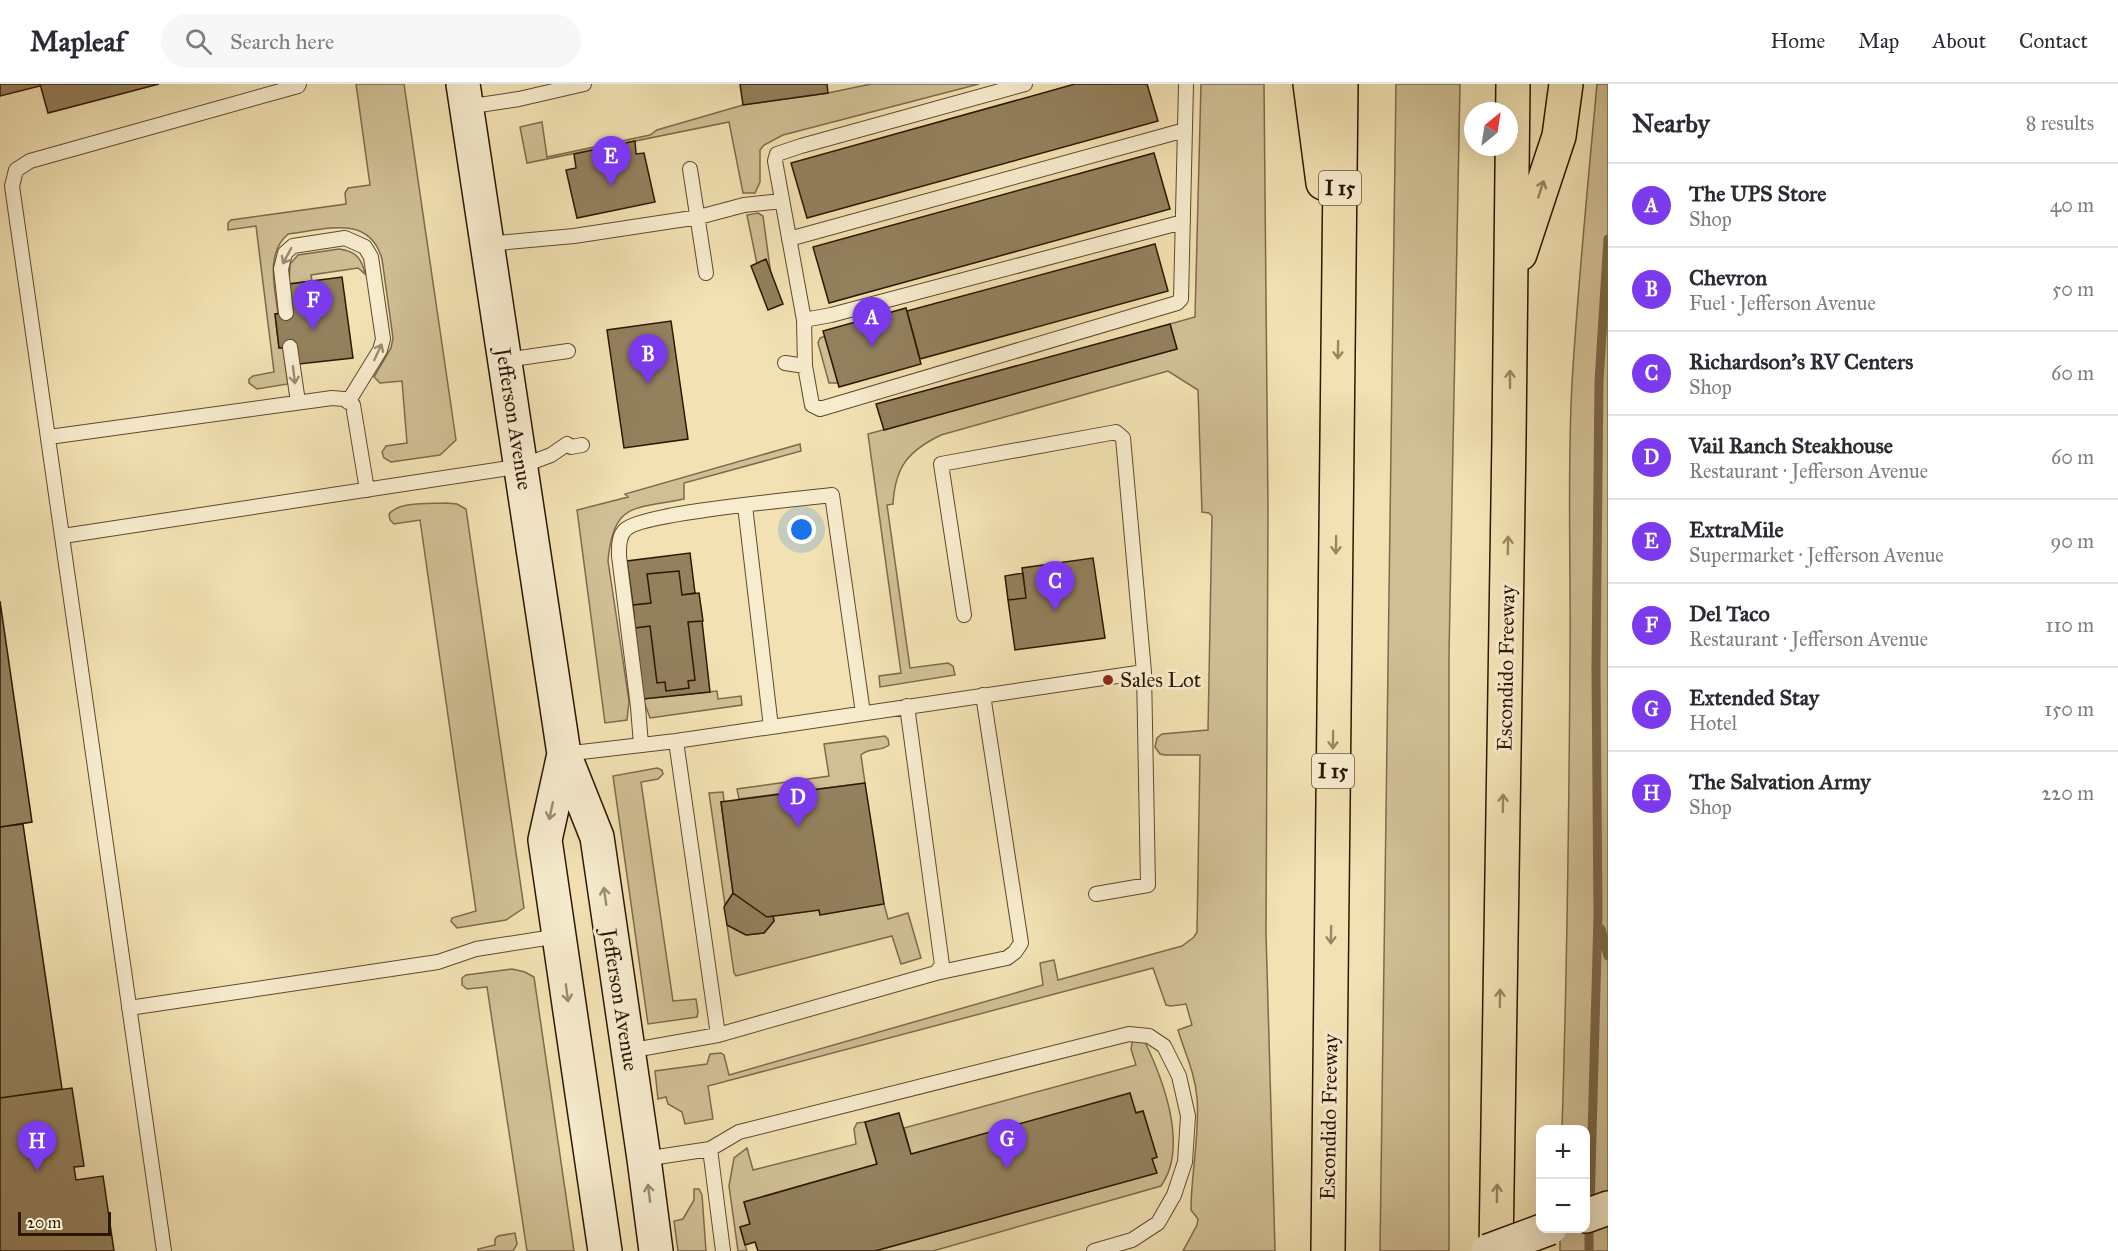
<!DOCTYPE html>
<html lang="en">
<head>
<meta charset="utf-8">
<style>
  :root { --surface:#fff; --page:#f7f7f7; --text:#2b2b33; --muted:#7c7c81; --line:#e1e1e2; --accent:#7c3aed }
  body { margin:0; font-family:"IM FELL Great Primer",serif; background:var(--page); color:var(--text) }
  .controls { position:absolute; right:18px; bottom:18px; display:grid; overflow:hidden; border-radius:12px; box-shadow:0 6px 24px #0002 }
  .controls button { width:54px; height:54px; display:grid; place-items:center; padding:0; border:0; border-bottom:2px solid var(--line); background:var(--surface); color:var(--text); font:30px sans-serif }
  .compass { position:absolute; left:1464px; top:18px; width:54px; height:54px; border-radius:50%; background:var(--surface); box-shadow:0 6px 24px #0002; rotate:30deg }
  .scale { position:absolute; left:18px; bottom:15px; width:93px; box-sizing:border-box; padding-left:6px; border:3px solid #2c1600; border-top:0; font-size:16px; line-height:21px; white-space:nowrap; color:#2c1600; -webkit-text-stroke:4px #f7ecce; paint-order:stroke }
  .you { position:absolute; left:802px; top:446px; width:21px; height:21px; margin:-15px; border:4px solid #fff; border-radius:50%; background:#1a73e8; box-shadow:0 0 0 9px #1a73e833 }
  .badge { display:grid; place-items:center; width:39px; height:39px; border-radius:50%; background:var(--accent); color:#fff; font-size:20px; font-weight:700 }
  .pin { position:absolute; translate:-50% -50px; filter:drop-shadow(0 2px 3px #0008) }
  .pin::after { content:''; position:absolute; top:32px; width:21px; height:18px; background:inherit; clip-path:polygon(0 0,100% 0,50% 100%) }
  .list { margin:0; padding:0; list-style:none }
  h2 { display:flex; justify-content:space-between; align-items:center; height:78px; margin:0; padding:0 24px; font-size:26px }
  h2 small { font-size:20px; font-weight:400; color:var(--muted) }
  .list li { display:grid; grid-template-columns:39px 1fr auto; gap:18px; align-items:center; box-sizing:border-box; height:84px; padding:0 24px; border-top:2px solid var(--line) }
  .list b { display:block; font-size:22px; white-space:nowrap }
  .list p { margin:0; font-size:20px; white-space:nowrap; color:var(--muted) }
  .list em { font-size:20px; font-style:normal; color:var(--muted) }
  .icon { flex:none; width:33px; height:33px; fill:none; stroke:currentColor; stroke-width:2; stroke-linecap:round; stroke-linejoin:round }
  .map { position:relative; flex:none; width:1608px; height:1167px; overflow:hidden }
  header { display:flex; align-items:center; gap:36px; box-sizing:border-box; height:84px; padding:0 30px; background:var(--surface); border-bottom:2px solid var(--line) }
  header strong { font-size:28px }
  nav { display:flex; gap:33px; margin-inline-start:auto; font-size:21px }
  .search { width:420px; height:54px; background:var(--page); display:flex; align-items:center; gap:15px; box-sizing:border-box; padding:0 21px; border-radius:33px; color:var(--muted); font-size:22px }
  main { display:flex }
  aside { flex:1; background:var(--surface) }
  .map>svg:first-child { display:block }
</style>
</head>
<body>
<header>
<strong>Mapleaf</strong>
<div class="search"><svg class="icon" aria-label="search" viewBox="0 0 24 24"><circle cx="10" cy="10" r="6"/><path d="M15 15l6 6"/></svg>Search here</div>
<nav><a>Home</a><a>Map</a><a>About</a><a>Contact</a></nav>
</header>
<main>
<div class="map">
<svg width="1608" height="1167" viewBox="0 0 1608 1167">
  <rect width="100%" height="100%" fill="#f2e2b3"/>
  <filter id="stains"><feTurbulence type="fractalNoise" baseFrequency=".00333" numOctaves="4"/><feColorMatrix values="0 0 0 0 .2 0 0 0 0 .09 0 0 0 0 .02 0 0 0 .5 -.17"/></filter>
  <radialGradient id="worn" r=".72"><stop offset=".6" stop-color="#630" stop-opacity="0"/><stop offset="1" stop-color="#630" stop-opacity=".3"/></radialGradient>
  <path fill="#d0bf95" stroke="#7e6a4a" stroke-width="1.5" d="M356,0H404L456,356L440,371L391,378L384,374L382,368L386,362L407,359L402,297L380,299L374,293L391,264L393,254L382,175C369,129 324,146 288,150C265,170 275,203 278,230H275L279,264H283L288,300L257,305L249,299V295L253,292L274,288L256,142L228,146V139L231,136L346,120L345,109L348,104L370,101Z
    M871,0H979L783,51L764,61L760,66V98L755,109H743L729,38L527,79L520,43L542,38L547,73L650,51L657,46L743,21L828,9Z
    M1201,0H1264L1268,426L1266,849L1275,1167H1183L1197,1141L1198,1135L1191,1126C1191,1089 1200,1051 1197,1014C1195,989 1185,969 1178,946L1192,941L1186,920L1171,922L1166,921L1153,884L708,1002L713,1035L685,1040L682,1028L668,1020L666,1013L658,1015L655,987L707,980L710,970L721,969L724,971L729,991L1043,901L1040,879L1054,876L1058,896L1182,862L1194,853L1197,848L1200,671H1165L1160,670L1155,663L1157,654L1162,650L1208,646L1212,432L1209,429L1202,428L1198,306L1168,287L941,351C908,367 895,383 893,420L887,421L910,584L948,579L953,582L955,591L880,603L879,592L901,589L868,350L1177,265L1170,240L1195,233Z
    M1396,0H1460L1449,571V1167H1380Z
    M1597,0H1608V1167H1560V1145L1586,1144V1046L1562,1045C1567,888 1569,730 1570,572C1571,481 1567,390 1572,299C1578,199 1588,99 1597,0Z
    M758,129L763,132L771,191L757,180L747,131Z
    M339,165C355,167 362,174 365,190L358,184L311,191L312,197L289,200L290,180L298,171Z
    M825,252L838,299H829L818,259L820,254Z
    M800,360L801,367L684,399V415C634,425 613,418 608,477L629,617L627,636L605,639L577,426L628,413L625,410Z
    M446,419L457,420L466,425L524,824L506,836L457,844L451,837L452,834L476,827L420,436L394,440L390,436L389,430C400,417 430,420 446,419Z
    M717,607L718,615L741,612L742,621L650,634L643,615Z
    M885,652L888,655L889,661C881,668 869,663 861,671L865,699L739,715L737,705L829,692L824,660Z
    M657,684L662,686L663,690L658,695L641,698L673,917L696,915L698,928L697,933L648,940L613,692Z
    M723,708L724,718H721L733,809L725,821L709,709Z
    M884,820L888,835L908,829L921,874L901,880L892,852L736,892L734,889L727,841L746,851L764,849L774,837L773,832L819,826L820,831Z
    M512,885L525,888L534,893L574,1167H527L487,903L467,905L462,901V894L466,891Z
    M1133,955L1144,956C1163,995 1189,1063 1161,1102L933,1167H875L1156,1089L1152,1075L1157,1073L1143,1027L911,1070L904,1044L1136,981L1131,965Z
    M865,1038L877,1080L744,1118L750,1140L740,1143L747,1167H738L729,1102L734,1074L747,1064L753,1086L856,1060L854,1045L857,1039Z
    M694,1105H699L702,1111L706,1167H678L674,1137L683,1135L694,1116Z
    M515,1149L517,1160L513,1167H478V1165L495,1161V1155L498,1152Z"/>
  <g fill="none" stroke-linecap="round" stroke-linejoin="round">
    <path stroke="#7b6747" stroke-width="9" d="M1601,845L1608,872
      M1590,1124L1598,832L1596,583L1599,297L1608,155
      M1589,1167V1138"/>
  </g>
  <path fill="#93805d" stroke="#2c1600" stroke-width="1.5" d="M0,0H40V2L0,12Z
    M40,0H159L48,29Z
    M740,0H827L828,9L743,21Z
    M1075,0H1147L1158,37L807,134L791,79Z
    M635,57L636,70L644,69L655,118L577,134L566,86L576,84L574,70Z
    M1154,69L1170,125L829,219L813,163Z
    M1155,160L1168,207L920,275L907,227Z
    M766,175L783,220L768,226L751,182Z
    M342,193L353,274L299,280L296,262L279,264L275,230L293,228L289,200Z
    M906,224L921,280L839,303L823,247Z
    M671,237L688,355L624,364L607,246Z
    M1170,240L1177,265L884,346L876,320Z
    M690,469L695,509L682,511L679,487L647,490L651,519L633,521L627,477Z
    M1093,474L1105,554L1015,566L1008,516L1026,514L1022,484Z
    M679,487L682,511L699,509L703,537L688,538L695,596L688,597L689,604L666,607L665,598L657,599L650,542L635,544L633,521L651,519L647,490Z
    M1023,489L1026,514L1008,516L1005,492Z
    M0,517L32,738L0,743Z
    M702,537L710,608L643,615L635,544L650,542L657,599L665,598L666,607L689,604L688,597L695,596L688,538Z
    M865,699L884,820L820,831L819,826L767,833L733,809L721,718Z
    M23,740L62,1005L0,1014V743Z
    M733,809L767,833L773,832L774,837L764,849L746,851L727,841L724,823Z
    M72,1004L84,1082L74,1083L76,1096L103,1092L114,1167H0V1014Z
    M1130,1009L1136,1029L1143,1027L1157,1073L1152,1075L1157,1089L875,1167H758L755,1158L745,1161L740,1143L750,1140L744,1118L877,1080L865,1038L899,1029L911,1070Z"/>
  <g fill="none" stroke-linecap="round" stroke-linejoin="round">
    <g stroke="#5e492d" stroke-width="16">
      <path id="service" d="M1025,0L801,62L777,70L775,77L804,236L805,282L812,321L820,325L1177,219L1181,215L1186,0
        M466,23L519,15L584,0
        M690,85L706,189
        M789,155L1185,46
        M487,160L574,152L699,133L744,121L782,117
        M286,229L281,185L285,169L293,162L345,154L365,163L371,173L383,255L380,266L348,318
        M804,236L831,231L1183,138
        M290,263L298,318
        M505,276L568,267
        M785,279L805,282
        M49,353L332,314L344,315L353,321L367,406
        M745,422L771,643
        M63,452L522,382L551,371L567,360L571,363L582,361
        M964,531L941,380L1116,348L1123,354L1144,588L1148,801L1096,810
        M676,657L718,951
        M641,661L638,623L619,472C619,464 618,453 625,446C640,429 800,415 832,411L863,629
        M564,670L676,657L1144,588
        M936,889L1007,874L1015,868L1021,859L983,611
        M129,924L438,878L476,865L559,852
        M628,967L718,951L936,889L942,881L907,622
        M710,1065L723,1167
        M644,1075L710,1065L739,1048L1129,950L1149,952L1164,962L1179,992L1188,1032L1185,1078L1174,1111L1158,1139L1132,1156L1094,1167
        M164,1167L12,102L16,86L30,77L298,2L299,0"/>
    </g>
    <g stroke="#2c1600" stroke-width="36">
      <path id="secondary" d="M463,0L564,670L597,753L644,1075L656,1167
        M564,670L545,756L605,1167
        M1586,1132L1608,1124"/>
    </g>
    <g stroke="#2c1600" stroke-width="36">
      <path id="motorway" d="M1310,0L1323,99
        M1520,170L1559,52L1566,0
        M1328,1167L1341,0
        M1496,1167L1509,354L1513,0"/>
    </g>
    <use href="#service" stroke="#f7ecce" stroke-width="14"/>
    <use href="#secondary" stroke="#f7ecce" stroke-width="33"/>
    <use href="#motorway" stroke="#f2e2b3" stroke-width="33"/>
    <g stroke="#2c1600" stroke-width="36" stroke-linecap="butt">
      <path id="secondary-bridge" d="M1488,1167L1550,1144"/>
    </g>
    <use href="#secondary-bridge" stroke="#f7ecce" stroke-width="33"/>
  </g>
  <defs><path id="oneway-shaft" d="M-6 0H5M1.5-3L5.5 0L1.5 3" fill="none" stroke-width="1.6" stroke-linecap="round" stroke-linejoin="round" transform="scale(1.5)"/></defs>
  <g stroke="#998662">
    <use href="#oneway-shaft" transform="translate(1541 105) rotate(-72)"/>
    <use href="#oneway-shaft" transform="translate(1338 266) rotate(91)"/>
    <use href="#oneway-shaft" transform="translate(1510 295) rotate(-90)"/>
    <use href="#oneway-shaft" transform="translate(1336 461) rotate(91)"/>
    <use href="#oneway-shaft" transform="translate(1508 461) rotate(-89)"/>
    <use href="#oneway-shaft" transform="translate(1333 656) rotate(91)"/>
    <use href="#oneway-shaft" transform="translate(1503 719) rotate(-89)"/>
    <use href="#oneway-shaft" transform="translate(1331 851) rotate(91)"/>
    <use href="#oneway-shaft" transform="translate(1500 914) rotate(-89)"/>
    <use href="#oneway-shaft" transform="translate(1497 1109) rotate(-89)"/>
  </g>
  <g stroke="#9c8c71">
    <use href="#oneway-shaft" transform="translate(287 172) rotate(118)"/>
    <use href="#oneway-shaft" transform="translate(378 268) rotate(-65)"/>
    <use href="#oneway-shaft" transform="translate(294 291) rotate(83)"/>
    <use href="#oneway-shaft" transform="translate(551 727) rotate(102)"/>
    <use href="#oneway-shaft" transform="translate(605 812) rotate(-98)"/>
    <use href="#oneway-shaft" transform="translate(567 909) rotate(82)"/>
    <use href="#oneway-shaft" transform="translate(649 1109) rotate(-97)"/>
  </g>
  <circle fill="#8f2418" stroke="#f7ecce" stroke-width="2" cx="1108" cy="596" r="6"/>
  <g text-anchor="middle" stroke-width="6" stroke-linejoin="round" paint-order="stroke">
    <g fill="#f7ecce" stroke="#69563e" stroke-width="1.5">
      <rect x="1319" y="87" width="42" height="34" rx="4.5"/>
      <rect x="1312" y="670" width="42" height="34" rx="4.5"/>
    </g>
    <g font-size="20" font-weight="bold" fill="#2c1600">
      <text x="1340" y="111">I 15</text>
      <text x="1333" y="694">I 15</text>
    </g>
    <g font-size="21" fill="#2c1600" stroke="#f7ecce">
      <text transform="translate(514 335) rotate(81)" y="7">Jefferson Avenue</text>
      <text transform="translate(1506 584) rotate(-89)" y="7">Escondido Freeway</text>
      <text transform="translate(620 916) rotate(81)" y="7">Jefferson Avenue</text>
      <text transform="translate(1329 1033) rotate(-89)" y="7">Escondido Freeway</text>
    </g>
    <g font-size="21" fill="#2c1600" stroke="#f7ecce" text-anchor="start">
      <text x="1120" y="603">Sales Lot</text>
    </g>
  </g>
  <rect width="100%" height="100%" filter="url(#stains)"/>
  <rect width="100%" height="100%" fill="url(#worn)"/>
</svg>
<div class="controls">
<button>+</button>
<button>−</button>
</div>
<svg class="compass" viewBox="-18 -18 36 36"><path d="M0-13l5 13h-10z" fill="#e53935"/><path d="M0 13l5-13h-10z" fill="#7c7c81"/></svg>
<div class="scale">20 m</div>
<div class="you"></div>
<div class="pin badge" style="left:872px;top:263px">A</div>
<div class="pin badge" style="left:648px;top:300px">B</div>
<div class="pin badge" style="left:1055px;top:527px">C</div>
<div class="pin badge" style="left:798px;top:743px">D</div>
<div class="pin badge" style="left:611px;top:102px">E</div>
<div class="pin badge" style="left:313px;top:246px">F</div>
<div class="pin badge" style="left:1007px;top:1085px">G</div>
<div class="pin badge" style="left:37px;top:1087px">H</div>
</div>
<aside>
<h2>Nearby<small>8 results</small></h2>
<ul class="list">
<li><span class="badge">A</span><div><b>The UPS Store</b><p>Shop</p></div><em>40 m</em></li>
<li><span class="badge">B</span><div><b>Chevron</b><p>Fuel · Jefferson Avenue</p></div><em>50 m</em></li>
<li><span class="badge">C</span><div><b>Richardson's RV Centers</b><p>Shop</p></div><em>60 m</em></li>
<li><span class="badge">D</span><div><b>Vail Ranch Steakhouse</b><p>Restaurant · Jefferson Avenue</p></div><em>60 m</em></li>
<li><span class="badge">E</span><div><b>ExtraMile</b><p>Supermarket · Jefferson Avenue</p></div><em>90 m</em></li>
<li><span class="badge">F</span><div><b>Del Taco</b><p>Restaurant · Jefferson Avenue</p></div><em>110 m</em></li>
<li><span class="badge">G</span><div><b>Extended Stay</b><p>Hotel</p></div><em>150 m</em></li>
<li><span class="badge">H</span><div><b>The Salvation Army</b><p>Shop</p></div><em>220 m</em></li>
</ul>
</aside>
</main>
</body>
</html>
